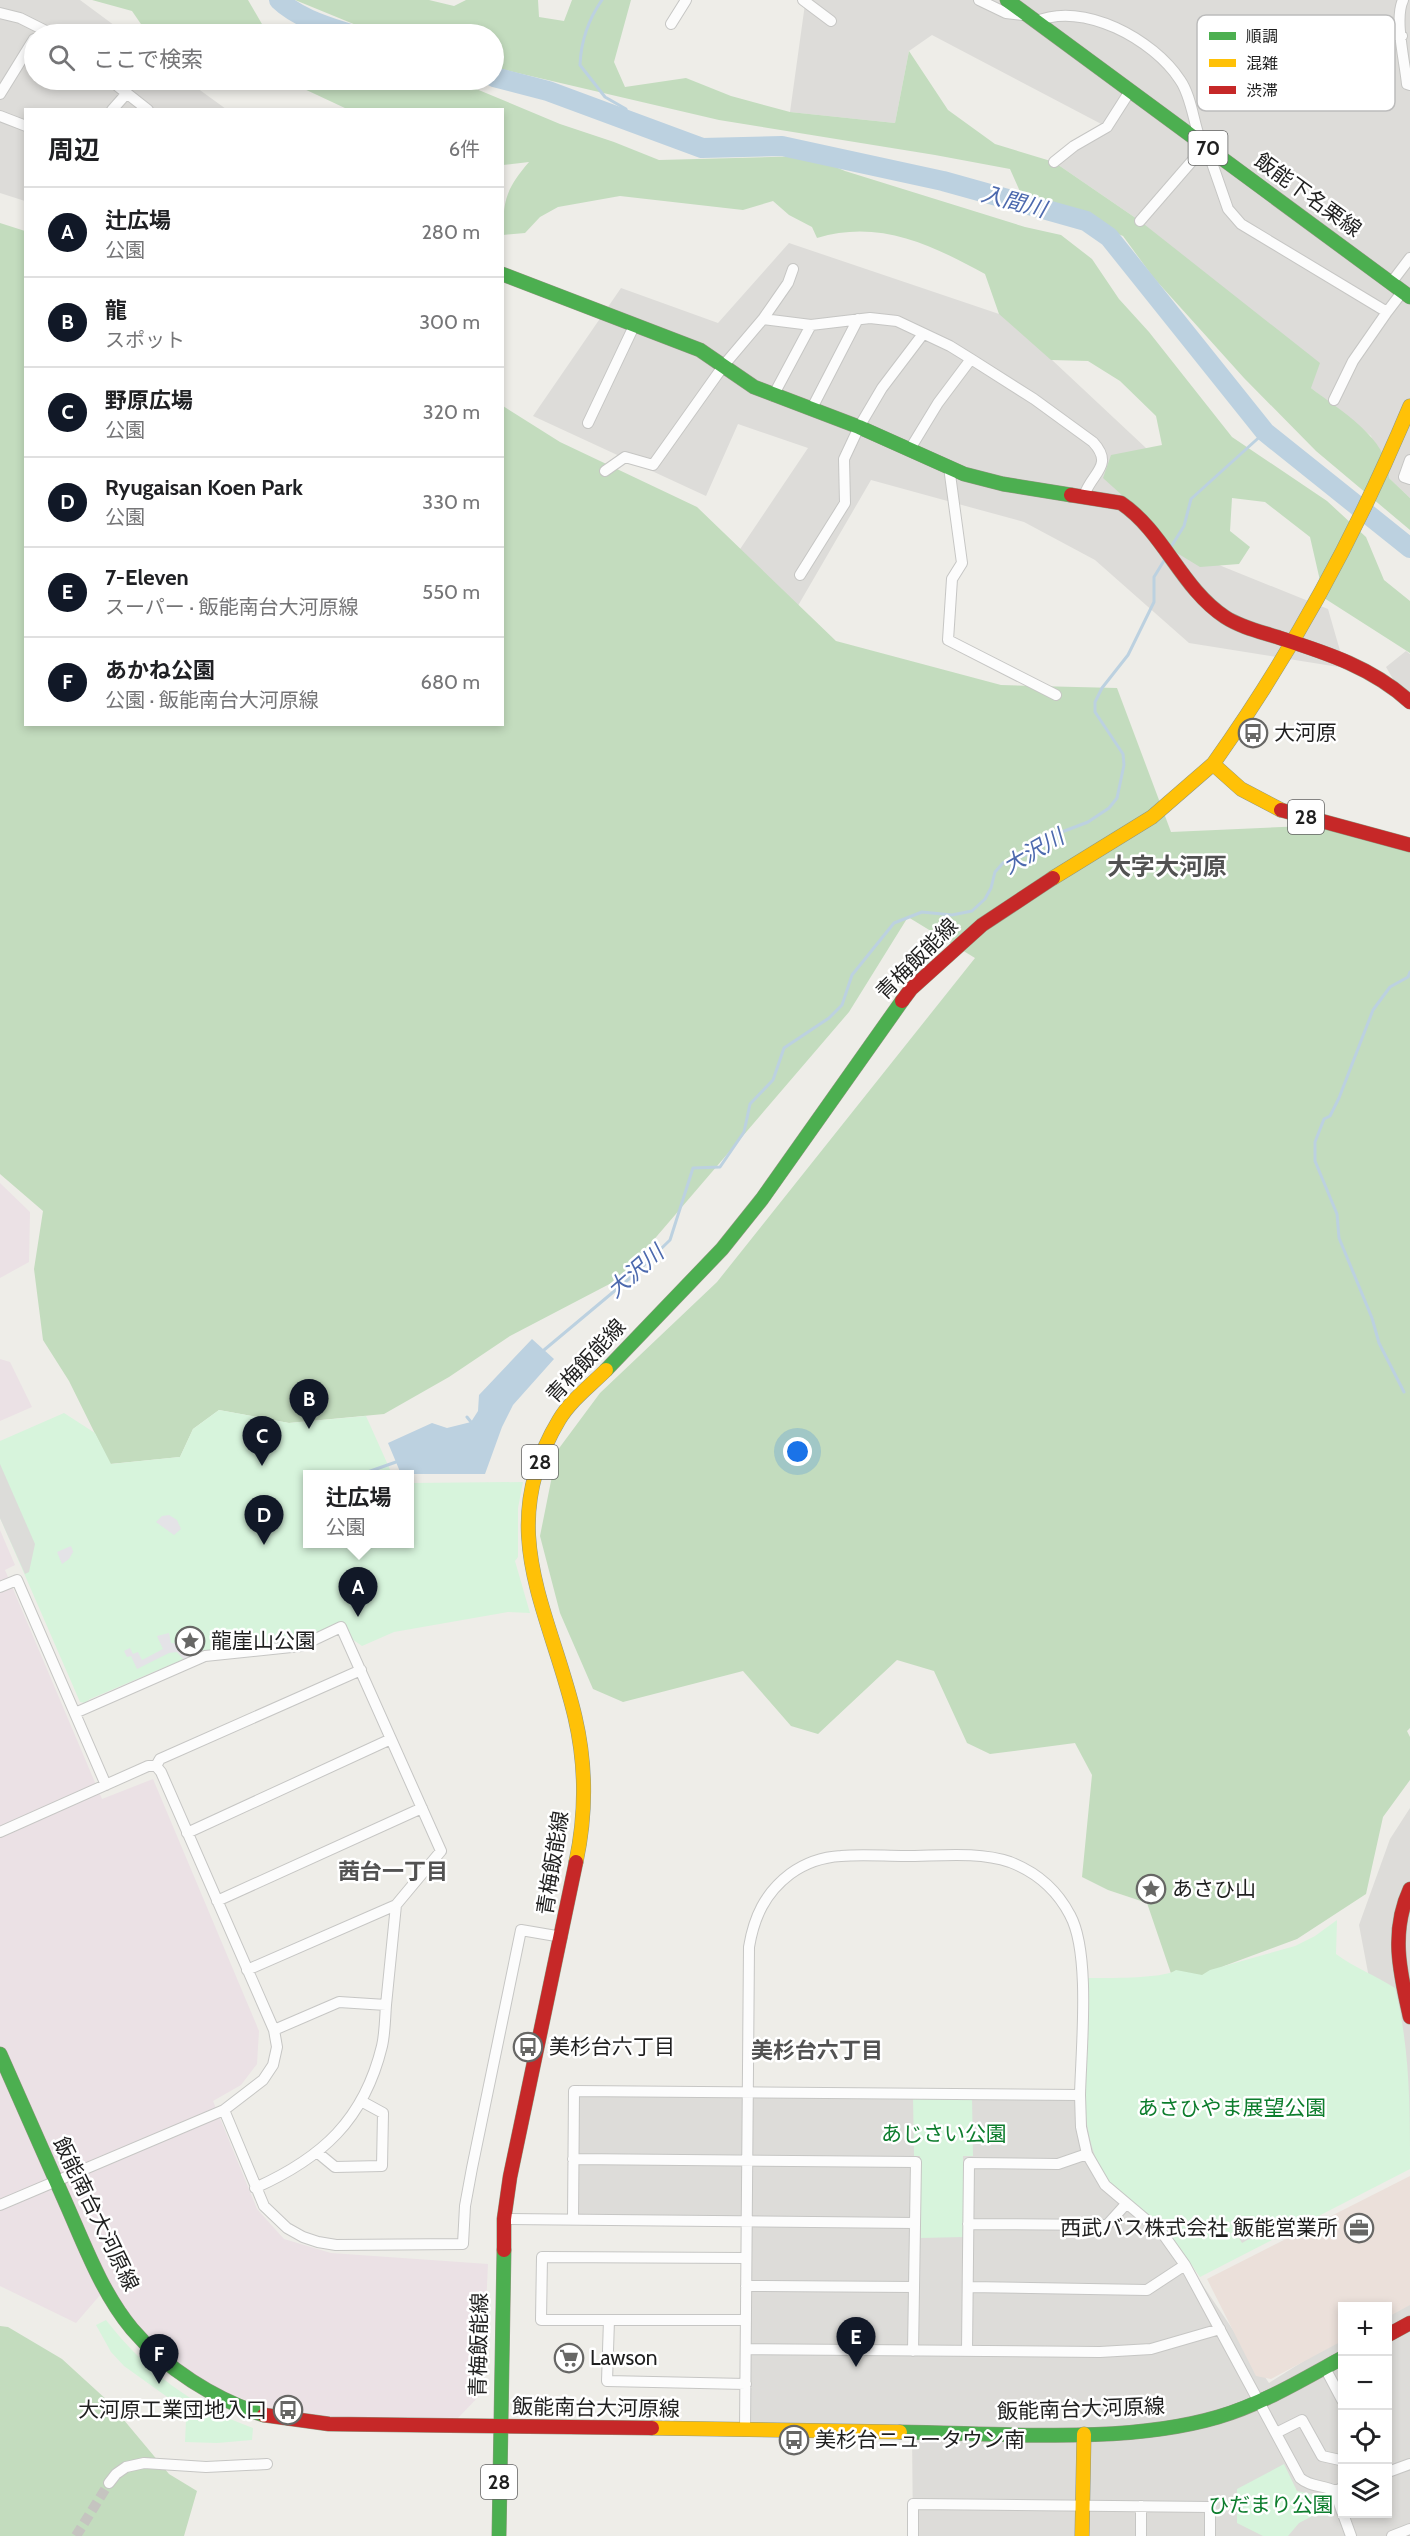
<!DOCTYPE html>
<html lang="ja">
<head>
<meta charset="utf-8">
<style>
  :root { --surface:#fff; --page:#f6f6f6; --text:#202124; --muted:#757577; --line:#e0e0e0; --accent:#111827 }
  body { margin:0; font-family:Cabin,"Noto Sans JP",sans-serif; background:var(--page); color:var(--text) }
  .controls { position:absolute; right:18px; bottom:18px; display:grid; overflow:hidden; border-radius:0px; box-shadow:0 3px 9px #0003 }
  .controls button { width:54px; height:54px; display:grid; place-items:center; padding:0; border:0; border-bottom:2px solid var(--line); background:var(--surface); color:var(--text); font:30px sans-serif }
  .you { position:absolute; left:798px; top:1452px; width:21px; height:21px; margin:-15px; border:4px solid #fff; border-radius:50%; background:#1a73e8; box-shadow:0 0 0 9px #1a73e833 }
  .badge { display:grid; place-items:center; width:39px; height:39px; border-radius:50%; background:var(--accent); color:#fff; font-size:20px; font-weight:700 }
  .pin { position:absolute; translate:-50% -50px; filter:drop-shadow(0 2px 3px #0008) }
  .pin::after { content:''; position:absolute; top:32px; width:21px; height:18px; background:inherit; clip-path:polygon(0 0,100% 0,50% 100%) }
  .popup { position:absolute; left:303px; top:1470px; width:111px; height:78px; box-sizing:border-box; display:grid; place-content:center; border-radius:0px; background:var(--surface); filter:drop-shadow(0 2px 4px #0005); font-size:20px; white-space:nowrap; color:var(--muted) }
  .popup b { font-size:22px; color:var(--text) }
  .popup::after { content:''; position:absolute; left:50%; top:100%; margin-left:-12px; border:12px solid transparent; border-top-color:var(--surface) }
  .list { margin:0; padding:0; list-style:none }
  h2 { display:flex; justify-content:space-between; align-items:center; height:78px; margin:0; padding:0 24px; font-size:26px }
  h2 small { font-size:20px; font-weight:400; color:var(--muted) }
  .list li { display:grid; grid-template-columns:39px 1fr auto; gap:18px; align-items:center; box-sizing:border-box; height:90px; padding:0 24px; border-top:2px solid var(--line) }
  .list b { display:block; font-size:22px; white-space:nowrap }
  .list p { margin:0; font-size:20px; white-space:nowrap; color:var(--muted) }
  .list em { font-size:20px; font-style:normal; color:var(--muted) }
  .icon { flex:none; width:33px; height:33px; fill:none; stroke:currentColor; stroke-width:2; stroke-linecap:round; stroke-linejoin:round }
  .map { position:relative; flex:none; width:1410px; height:2536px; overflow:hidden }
  .search { position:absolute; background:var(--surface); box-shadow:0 3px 9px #0003; left:24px; top:24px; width:480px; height:66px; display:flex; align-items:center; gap:15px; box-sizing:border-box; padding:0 21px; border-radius:33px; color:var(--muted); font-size:22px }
  .panel { position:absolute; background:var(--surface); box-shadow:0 3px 9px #0003; left:24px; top:108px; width:480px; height:618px; border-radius:0px }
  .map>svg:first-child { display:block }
</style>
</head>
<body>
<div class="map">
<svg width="1410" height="2536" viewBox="0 0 1410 2536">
  <rect width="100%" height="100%" fill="#eeede8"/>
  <path fill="#dddcd9" d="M0,0H80L126,34H34V80H186L226,109L26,110L25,201L0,193Z
    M802,0H1410V498L1389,478L1371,436L1311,388L1140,221L1054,162L1107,127L932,35L909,51L895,123L790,112L805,4Z
    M789,243L1005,316L1146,448L1214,563L1328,609L1345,668L1189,643L1095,560L1024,522L871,480L792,616L726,570L808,448L738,424L706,496L533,416L621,288L718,323Z
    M1406,651L1410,654V708L1386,667Z
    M1410,1808V2148L1395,2115L1359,1925L1390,1839Z
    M574,2091L1080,2095L1164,2228L1269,2383L1342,2337V2514H1388V2309L1410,2295V2536H913L912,2432L745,2431L746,2222L573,2219Z"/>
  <path fill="#ebe0da" d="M1410,2176V2305L1388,2317V2306H1342V2341L1271,2379L1256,2376L1207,2279Z"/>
  <path fill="#ebe1e5" d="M0,1183L30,1212L29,1262L0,1278Z
    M0,1359L10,1362L32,1407L0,1421Z
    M0,1530L15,1565L5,1570L102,1799L153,1779L259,2031L257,2064L241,2085L213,2101L257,2209L284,2239L331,2253L488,2264L482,2393L458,2418L335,2419L273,2410L209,2386L144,2336L107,2287L76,2323L0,2286Z"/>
  <path fill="#c3dcbe" d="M92,0H248L266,31L287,34H162L143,27L132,11Z
    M295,0H429L454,6L466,0H538L539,17L564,21L572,0H631L614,62L625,87L686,78L731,96L790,112L895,123L909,51L948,110L995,144L1054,162L1140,221L1320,363L1311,388C1339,410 1389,438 1389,478L1410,498V530L1316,451L1244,378L1153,277L1123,236L1022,196L1010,169L935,155L719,120L501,69L494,67V34H378Z
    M285,80H435L469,86L560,124L614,142L659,160L810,156L845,171L1025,227L1061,235L1092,259L1119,299L1149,332L1232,437L1327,501L1366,537L1384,580L1410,601V653L1324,598L1310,537L1265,502L1232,498L1230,531L1250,547L1239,564L1200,567L1177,553L1134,506L1103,478L1111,455L1162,445L1156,416L1120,381L1088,361L1051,360L999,314L985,274C932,245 879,219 817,238L812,227L789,215L773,201L743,210L620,196L558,207L540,217L525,233L503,235C503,200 506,189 529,162L503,165L502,110L347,109Z
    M0,223L25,231L26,724H502L503,406L560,442L697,507L836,641L1001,685L1117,688L1171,832L1328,825L1410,852V1728L1407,1731L1410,1737V1780L1383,1817L1366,1894L1297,1939L1224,1966L1178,1994L1147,1903L1108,1890L1082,1877L1092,1775L1075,1743L990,1754L967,1743L934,1671L897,1660L818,1734L791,1726L743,1671L623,1702L593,1689L560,1613L540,1536L557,1451L600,1393L717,1282L975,958L908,917L849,1012L621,1278L510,1336L449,1377L384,1414L289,1423L219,1410L193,1429L180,1457L110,1464L69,1381L43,1340L34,1269L43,1211L0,1174Z
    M0,2326L8,2327L62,2359L108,2401L169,2474L197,2491L184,2536H0Z"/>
  <path fill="#d7f4dc" d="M219,1410L289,1423L366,1416L392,1474H307V1544H409V1483L523,1482L518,1508V1557L515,1561L530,1613L508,1612L394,1632L362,1646L352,1639L343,1622L296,1642L203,1651L90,1699L85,1703L80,1702L0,1518V1441L64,1413L95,1433L111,1464L180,1457L193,1429Z
    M1337,1920L1336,1954C1355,1968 1375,1975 1395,1988C1410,2048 1410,2107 1410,2169L1200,2277C1192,2266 1184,2253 1175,2243C1156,2221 1130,2206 1111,2184C1072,2139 1085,2036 1085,1978C1102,1978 1165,1979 1176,1970L1202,1975L1210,1970L1295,1946L1315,1936Z
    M913,2097H972L973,2156H963V2237L921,2238L920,2156H914Z
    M106,2320C147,2372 190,2405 253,2428L252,2440L217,2443L185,2442L186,2420L177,2404L124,2366L111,2352L96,2325Z
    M1284,2464L1297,2491L1326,2497L1330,2507L1299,2523L1288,2536H1263L1237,2523V2489Z"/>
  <path fill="#dcdcd9" d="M0,1464L35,1544L29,1572L25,1574L0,1518Z
    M1258,2221L1263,2231L1242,2243L1236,2233Z"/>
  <path fill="#e4e3e7" d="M169,1515L177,1520L181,1529L174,1535L156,1522L162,1516Z
    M71,1546L74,1554L73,1552L69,1559L62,1564L57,1552Z
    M169,1633L171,1643L182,1644L184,1634L189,1635L187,1643L192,1644L193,1637L203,1651L184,1660L177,1652L169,1653L137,1669L131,1656L127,1657L124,1651L130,1648L133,1654L138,1652L142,1660L163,1649L157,1636Z"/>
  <path fill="#bcd1e0" d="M532,1339L554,1359L513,1405L502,1427L485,1474H401L388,1443L432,1423L447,1428L471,1422L478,1411L479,1395Z"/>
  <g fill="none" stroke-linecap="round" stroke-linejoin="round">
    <path stroke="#bcd1e0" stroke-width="3" d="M602,0C588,20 581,40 580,65L605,97L626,109L629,121
      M1169,550L1184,526L1191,499L1265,432
      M544,1350L636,1273L670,1240L693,1168L720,1167L744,1132L750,1104L773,1080L784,1048L829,1018L842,1005L852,975L894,923L922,912L952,915L972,911L985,899L991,888L995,872L1003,863L1031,853L1054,835L1088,822L1109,808L1117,798L1124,765L1123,754L1095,712V702L1102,688L1128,655L1154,602V577L1165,559
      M1404,1392L1379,1343L1372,1318L1339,1238L1337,1214L1315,1161V1142L1324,1119L1330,1116L1339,1098L1373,1010L1390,987L1408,977L1410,972
      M467,1417L471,1422
      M362,1474L396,1462"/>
    <path stroke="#bcd1e0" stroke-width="20" d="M279,0C298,18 326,26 350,34
      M494,77L548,91L702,148L782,146L943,181L1086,221L1109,237L1265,432L1410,548"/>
    <path stroke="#c5c4c0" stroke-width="10" stroke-dasharray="10 5" stroke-linecap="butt" d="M76,2536L109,2483"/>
    <g stroke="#c6c6c4" stroke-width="12">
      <path id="street" d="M803,0L831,21
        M979,0L1006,13L1023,15
        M1403,0C1394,19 1405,62 1407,84L1410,85
        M0,13L20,18L52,34
        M1035,22C1083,0 1154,40 1180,80C1190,94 1193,117 1198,133L1194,138
        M671,24L686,0
        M1365,30L1402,36
        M110,80L148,110
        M0,94L34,39
        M112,110L127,93
        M0,116L26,126
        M1217,155L1212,163L1228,209L1241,224L1387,312L1403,291
        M1054,162L1074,146L1107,127L1130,91
        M1140,221L1205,146
        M1391,283L1410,258
        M763,319L788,283L793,269
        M773,396L811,325
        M1334,400L1353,361L1387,312
        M811,410L858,319
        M588,423L634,326
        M910,449L938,403L971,359
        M1410,460L1404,477L1410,479
        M949,467L962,563L952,579L948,640L1056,695
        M605,471L625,457L653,465L724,365L763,319L811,325L870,318L897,321L950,346L971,359L1034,399L1093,442C1115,466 1091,473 1084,496
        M800,575L845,503L844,459L859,427L882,388L923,334
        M0,1587L17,1580L106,1785
        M75,1713L205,1656L301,1646L341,1627L441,1851L396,1905
        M0,1832L148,1766H156L160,1759L361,1670
        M187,1833L391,1739
        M217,1901L422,1808
        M247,1970L396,1905L386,2005
        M224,2110L264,2206L287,2228L303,2237L318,2242L336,2245L463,2244L465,2206L472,2168L521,1930L562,1937
        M318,2153L335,2167L382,2166L383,2113L361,2101
        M573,2159L916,2162L913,2351
        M255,2188C322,2158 364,2120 382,2046C385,2033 385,2018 386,2005L339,2002L274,2030
        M0,2205L224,2110L263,2080L273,2065L277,2047L274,2030L161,1772L156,1766
        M504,2219L915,2223
        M573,2219L574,2091L1080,2095L1081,2127L1087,2154L1105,2185L1163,2234L1185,2265L1300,2478C1310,2487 1324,2485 1335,2491L1342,2488
        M968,2224L1107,2225L1126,2204
        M746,2286L914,2287
        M968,2287L1147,2290L1185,2265
        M609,2320L607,2381L746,2384
        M746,2320H541L542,2257L746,2258
        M746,2349L1100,2352L1151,2349L1220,2329
        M967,2351L969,2163L1058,2164L1087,2154
        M1325,2368L1342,2400
        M745,2431L749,1947C754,1917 765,1893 790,1874C805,1863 824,1857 841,1856C862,1854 884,1856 905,1856C938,1856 978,1851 1010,1862C1036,1872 1057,1890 1070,1915C1091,1953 1081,2050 1080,2095
        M1276,2433L1302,2420L1322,2456L1340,2460L1342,2459
        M1388,2472L1410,2464
        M109,2483L116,2474L126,2467L144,2463L206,2467L267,2464
        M1335,2491L1342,2512
        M1343,2514L1351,2536
        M913,2536V2504L1210,2507V2536
        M1141,2536V2506
        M1392,2536L1410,2529"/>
    </g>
    <g stroke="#919880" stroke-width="15">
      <path id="fast" d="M1007,0L1410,297
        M502,274L700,350L754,387L859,427L964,474L1003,484L1071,495
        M606,1370L722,1249L762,1199L902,1001
        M0,2054C23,2105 45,2157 68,2208C86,2249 103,2294 132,2329C165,2368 215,2400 264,2415
        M900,2432C999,2433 1123,2445 1218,2417C1262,2404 1302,2380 1342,2358
        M499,2536L504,2250"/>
    </g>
    <g stroke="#919880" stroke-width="15">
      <path id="slow" d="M1213,764C1293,652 1357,533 1410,406
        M1053,878L1152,817L1213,764L1241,789L1281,810
        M576,1862C586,1815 586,1764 575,1717C550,1610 493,1530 559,1420C570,1401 591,1385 606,1370
        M652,2428L900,2432
        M1082,2536L1084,2434"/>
    </g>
    <g stroke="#919880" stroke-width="15">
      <path id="jam" d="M1071,495L1121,503C1164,532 1181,588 1225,617C1242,628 1262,632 1280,638C1327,653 1373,668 1410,702
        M1281,810L1410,845
        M902,1001L911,989L982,925L1053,878
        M1410,1889C1390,1932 1400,1973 1410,2017
        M504,2250V2219L510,2177L576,1862
        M1388,2335L1410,2323
        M264,2415L329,2424L652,2428"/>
    </g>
    <use href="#street" stroke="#fcfcfc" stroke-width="10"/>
    <use href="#fast" stroke="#4caf50" stroke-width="14"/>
    <use href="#slow" stroke="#ffc107" stroke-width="14"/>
    <use href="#jam" stroke="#c62828" stroke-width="14"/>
  </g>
  <defs>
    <g id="bus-ring" transform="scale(1.5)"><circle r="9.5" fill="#fff" stroke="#676765" stroke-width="1.5"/><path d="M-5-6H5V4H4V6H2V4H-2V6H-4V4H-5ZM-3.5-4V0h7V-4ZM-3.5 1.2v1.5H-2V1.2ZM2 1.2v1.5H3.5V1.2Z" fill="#676765"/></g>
    <g id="sight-ring" transform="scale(1.5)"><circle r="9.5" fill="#fff" stroke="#676765" stroke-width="1.5"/><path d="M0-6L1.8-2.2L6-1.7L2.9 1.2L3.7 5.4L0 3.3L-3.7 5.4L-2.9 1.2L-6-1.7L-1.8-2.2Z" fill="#676765"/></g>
    <g id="office-ring" transform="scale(1.5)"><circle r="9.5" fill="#fff" stroke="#676765" stroke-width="1.5"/><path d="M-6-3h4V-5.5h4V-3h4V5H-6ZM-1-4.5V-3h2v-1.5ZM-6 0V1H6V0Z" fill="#676765"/></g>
    <g id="supermarket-ring" transform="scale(1.5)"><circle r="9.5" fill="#fff" stroke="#676765" stroke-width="1.5"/><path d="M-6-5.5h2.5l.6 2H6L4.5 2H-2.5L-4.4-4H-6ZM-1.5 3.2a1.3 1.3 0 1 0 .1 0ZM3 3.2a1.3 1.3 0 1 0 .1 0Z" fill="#676765"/></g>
  </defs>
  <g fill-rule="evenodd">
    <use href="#bus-ring" x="1253" y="733"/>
    <use href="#sight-ring" x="190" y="1641"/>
    <use href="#sight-ring" x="1151" y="1889"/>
    <use href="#bus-ring" x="528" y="2047"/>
    <use href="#office-ring" x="1359" y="2228"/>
    <use href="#supermarket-ring" x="569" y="2358"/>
    <use href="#bus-ring" x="288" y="2410"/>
    <use href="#bus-ring" x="794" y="2440"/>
  </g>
  <g text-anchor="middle" stroke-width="5" stroke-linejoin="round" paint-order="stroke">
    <g fill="#fff" stroke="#626262" stroke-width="1.5">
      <rect x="1188.5" y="131" width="39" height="34" rx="4.5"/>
      <rect x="1288" y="800" width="36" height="34" rx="4.5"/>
      <rect x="522" y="1445" width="36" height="34" rx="4.5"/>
      <rect x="481" y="2465" width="36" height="34" rx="4.5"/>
    </g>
    <g font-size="20" font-weight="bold" fill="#1f1f1f">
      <text x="1208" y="155">70</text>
      <text x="1306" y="824">28</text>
      <text x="540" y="1469">28</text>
      <text x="499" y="2489">28</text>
    </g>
    <g font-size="21" fill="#1f1f1f" stroke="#fff">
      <text transform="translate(1308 195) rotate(36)" y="7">飯能下名栗線</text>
      <text transform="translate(917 959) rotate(-45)" y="7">青梅飯能線</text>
      <text transform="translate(586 1361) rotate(-47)" y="7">青梅飯能線</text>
      <text transform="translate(553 1863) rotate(-81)" y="7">青梅飯能線</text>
      <text transform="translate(96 2214) rotate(64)" y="7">飯能南台大河原線</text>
      <text transform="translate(479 2345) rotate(-89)" y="7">青梅飯能線</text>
      <text transform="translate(596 2408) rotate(1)" y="7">飯能南台大河原線</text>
      <text transform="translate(1081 2409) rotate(-2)" y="7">飯能南台大河原線</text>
    </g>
    <g font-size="21" fill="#1f1f1f" stroke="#fff" text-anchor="start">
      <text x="1274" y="740">大河原</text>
      <text x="211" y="1648">龍崖山公園</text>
      <text x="1172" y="1896">あさひ山</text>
      <text x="549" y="2054">美杉台六丁目</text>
      <text x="1338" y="2235" text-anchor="end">西武バス株式会社 飯能営業所</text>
      <text x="590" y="2365">Lawson</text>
      <text x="267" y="2417" text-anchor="end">大河原工業団地入口</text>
      <text x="815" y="2447">美杉台ニュータウン南</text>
    </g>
    <g font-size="21" fill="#0d7d2d" stroke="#fff">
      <text x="1232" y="2115">あさひやま展望公園</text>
      <text x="944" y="2141">あじさい公園</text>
      <text x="1271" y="2512">ひだまり公園</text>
    </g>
    <g font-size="22" font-style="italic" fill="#4c69ae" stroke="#fff">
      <text transform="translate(1014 201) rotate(15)" y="8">入間川</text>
      <text transform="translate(1033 851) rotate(-30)" y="8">大沢川</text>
      <text transform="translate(635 1271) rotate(-41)" y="8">大沢川</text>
    </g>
    <g font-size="22" font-weight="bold" fill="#525252" stroke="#fff">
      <text x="393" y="1879">茜台一丁目</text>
      <text x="817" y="2058">美杉台六丁目</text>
    </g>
    <g font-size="24" font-weight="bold" fill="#525252" stroke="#fff">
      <text x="1167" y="875">大字大河原</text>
    </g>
  </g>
  <rect x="1197" y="15" width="198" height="96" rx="9" fill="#fff" stroke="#bcbcbc" stroke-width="1.5"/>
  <rect x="1209" y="32" width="27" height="8" fill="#4caf50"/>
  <rect x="1209" y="59" width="27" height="8" fill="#ffc107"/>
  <rect x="1209" y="86" width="27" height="8" fill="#c62828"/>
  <g font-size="16" fill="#1f1f1f">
    <text x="1246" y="42">順調</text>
    <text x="1246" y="69">混雑</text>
    <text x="1246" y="96">渋滞</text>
  </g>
</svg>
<div class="controls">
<button>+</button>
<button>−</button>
<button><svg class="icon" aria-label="locate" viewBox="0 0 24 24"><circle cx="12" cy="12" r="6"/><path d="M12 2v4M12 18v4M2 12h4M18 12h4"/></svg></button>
<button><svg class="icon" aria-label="layers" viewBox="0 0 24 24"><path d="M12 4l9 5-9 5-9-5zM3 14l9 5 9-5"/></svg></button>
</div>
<div class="you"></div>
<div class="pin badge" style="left:358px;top:1617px">A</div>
<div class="popup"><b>辻広場</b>公園</div>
<div class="pin badge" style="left:309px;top:1429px">B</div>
<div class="pin badge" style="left:262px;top:1466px">C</div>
<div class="pin badge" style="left:264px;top:1545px">D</div>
<div class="pin badge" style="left:856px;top:2367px">E</div>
<div class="pin badge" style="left:159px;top:2384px">F</div>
<div class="search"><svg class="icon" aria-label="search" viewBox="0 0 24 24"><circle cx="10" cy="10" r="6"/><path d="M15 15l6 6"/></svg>ここで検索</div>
<section class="panel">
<h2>周辺<small>6件</small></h2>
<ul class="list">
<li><span class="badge">A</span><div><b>辻広場</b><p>公園</p></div><em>280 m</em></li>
<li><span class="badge">B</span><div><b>龍</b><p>スポット</p></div><em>300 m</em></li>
<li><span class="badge">C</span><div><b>野原広場</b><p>公園</p></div><em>320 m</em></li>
<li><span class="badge">D</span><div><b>Ryugaisan Koen Park</b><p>公園</p></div><em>330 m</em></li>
<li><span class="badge">E</span><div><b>7-Eleven</b><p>スーパー · 飯能南台大河原線</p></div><em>550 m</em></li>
<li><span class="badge">F</span><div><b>あかね公園</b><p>公園 · 飯能南台大河原線</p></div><em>680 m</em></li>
</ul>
</section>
</div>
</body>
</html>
